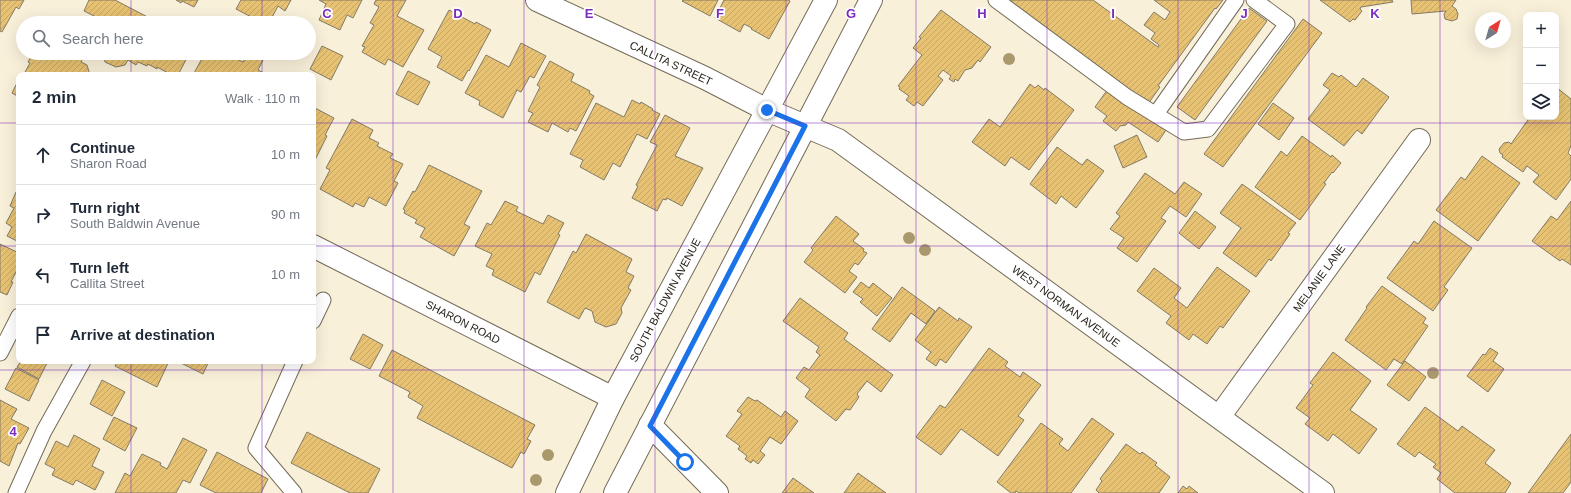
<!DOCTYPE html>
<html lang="en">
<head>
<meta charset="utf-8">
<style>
  :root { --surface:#fff; --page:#f6f6f7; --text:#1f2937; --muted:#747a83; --line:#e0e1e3 }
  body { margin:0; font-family:Arial,sans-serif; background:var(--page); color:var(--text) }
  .controls { position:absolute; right:12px; top:12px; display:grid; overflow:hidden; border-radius:8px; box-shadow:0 4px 16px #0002 }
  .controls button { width:36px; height:36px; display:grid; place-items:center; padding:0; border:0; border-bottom:1px solid var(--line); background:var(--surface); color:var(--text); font:20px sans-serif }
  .compass { position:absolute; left:1475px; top:12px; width:36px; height:36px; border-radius:50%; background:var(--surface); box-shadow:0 4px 16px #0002; rotate:37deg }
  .stop { position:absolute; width:12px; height:12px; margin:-9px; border:3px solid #1a73e8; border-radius:50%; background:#fff }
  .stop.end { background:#1a73e8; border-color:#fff; box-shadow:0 1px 4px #0008 }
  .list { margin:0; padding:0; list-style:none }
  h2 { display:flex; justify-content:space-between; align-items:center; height:52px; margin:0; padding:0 16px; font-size:17px }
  h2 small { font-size:13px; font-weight:400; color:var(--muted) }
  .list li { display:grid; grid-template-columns:26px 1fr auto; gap:12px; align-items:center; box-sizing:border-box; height:60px; padding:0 16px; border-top:1px solid var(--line) }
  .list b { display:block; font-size:15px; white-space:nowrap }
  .list p { margin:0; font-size:13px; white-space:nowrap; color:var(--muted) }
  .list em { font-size:13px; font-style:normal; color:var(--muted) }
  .icon { flex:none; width:22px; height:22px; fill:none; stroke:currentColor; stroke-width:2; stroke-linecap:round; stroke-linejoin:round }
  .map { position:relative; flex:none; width:1571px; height:493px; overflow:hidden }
  .search { position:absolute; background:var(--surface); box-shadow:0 4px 16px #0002; left:16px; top:16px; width:300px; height:44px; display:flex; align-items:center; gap:10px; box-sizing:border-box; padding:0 14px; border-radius:22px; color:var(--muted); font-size:15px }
  .panel { position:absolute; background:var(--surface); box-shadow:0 4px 16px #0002; left:16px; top:72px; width:300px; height:292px; border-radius:8px }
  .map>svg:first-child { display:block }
</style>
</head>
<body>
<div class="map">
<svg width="1571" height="493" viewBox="0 0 1571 493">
  <defs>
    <pattern id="building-hatch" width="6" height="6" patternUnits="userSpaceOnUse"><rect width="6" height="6" fill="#e7c272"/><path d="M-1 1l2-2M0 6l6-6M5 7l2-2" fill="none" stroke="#c6a662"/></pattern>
  </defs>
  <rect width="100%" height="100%" fill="#f9f0da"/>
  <path fill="url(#building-hatch)" stroke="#837a67" d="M0,0H24L19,9L16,7L2,32L0,31Z
    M89,0H115L159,23H98L100,19L84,11Z
    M176,0H198L194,7L182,1L181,3Z
    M241,0H291L285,11L278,6L269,23H263L236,9Z
    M319,0H362L353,18L347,15L340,30L319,20L326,4Z
    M376,0H406L397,16L424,30L403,67L388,59L385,65L362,52L365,47L362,46L374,25L370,23L379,7L374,4Z
    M683,0H718L710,16L682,1Z
    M724,0H788L790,1L769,39L751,29L752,28L744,24L740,32L715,18Z
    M1006,0H1093L1158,47L1159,45L1151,39L1155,33L1144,25L1154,12L1165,20L1170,12L1154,0H1223L1216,9L1215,8L1158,86L1160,87L1148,104Z
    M1320,0H1392L1393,2L1361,7L1360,9L1362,11L1355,20L1353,19L1350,22Z
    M1411,0H1456L1452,6L1456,9L1458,14L1457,19L1452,21L1445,19L1444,14L1446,11L1412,14Z
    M1249,8L1267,21L1195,120L1177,107Z
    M449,10L475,24L476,22L491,30L469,71L468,70L462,81L437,67L442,57L428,49Z
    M941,10L991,47L980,62L978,60L972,68L965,70L958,81L955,79L954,82L949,79L951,76L943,70L938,76L943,80L923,106L917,102L914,106L906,100L909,96L899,89L900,87L898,86L922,55L913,48L921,38L919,37Z
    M51,17L63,23H48Z
    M1303,19L1322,33L1223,167L1204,154Z
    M521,43L546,56L534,78L530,76L521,92L517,90L503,118L479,105L480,101L465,93L486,55L509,67Z
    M322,46L343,56L331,80L310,69Z
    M33,53L35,54L36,53H86L81,62L87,65L90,75H21L22,73L24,74L30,63L28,62Z
    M103,53H187L189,54L178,75H172L157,67V69L148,64L147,66L138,62L136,65L128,60L125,65L116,67L105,62Z
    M205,53H212L218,56L219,54L225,57L226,54L243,62L248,53H254L264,58L258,70L268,75H193Z
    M550,61L574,74L571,81L590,91L589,93L594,96L576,131L570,128L568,132L552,123L548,132L528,122L533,113L528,111L540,87L537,85Z
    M408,71L430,82L418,105L396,94Z
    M1332,73L1339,77L1341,75L1356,87L1363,78L1389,97L1362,134L1357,130L1344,146L1308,119L1330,90L1323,85Z
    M19,79V97L12,93Z
    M1030,84L1035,88L1038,85L1044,90L1045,88L1074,110L1029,170L1011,157L1005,166L972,142L989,119L1000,127Z
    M1556,87L1571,99V146L1568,153L1571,156V179L1556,200L1533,182L1539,175L1527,166L1523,172L1502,157L1503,155L1500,153L1499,149L1504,143L1509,142L1511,144L1530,117H1556Z
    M1108,89L1166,130L1158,142L1128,122L1126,125L1120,126L1116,131L1103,121L1107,116L1095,107Z
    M632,100L640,104L641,102L653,109L652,110L660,114L647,139L637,134L620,167L613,163L604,180L580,167L583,160L570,154L596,103L624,117Z
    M1273,103L1294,118L1279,140L1258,124Z
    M313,107L334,118L325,135L327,136L313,164Z
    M665,115L690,128L675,156L703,168L682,206L667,198L666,200L663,199L657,211L632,198L638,186L636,185L657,145L650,142Z
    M352,119L373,130L369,138L379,143L377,146L393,154L390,158L403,164L394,181L398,183L386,206L369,197L364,207L355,203L353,207L320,189L330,170L326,168Z
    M1137,135L1147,157L1123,168L1114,146Z
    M1302,136L1331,157L1332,155L1341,163L1333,173L1332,172L1324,183L1326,184L1300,220L1255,187L1281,151L1287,156Z
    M1057,147L1082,165L1087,159L1104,171L1076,208L1061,196L1056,204L1030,184Z
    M1482,156L1520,183L1478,241L1436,210L1461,177L1465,180Z
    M429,165L482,191L464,224L470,227L454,256L420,237L425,228L415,223L417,220L404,213L405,210L403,209L413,191L415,192Z
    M1145,173L1175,194L1184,182L1202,194L1186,217L1170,206L1161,218L1166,221L1137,262L1117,248L1124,238L1110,229L1120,216L1116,213Z
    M1242,184L1296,223L1288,233L1290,234L1271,261L1269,259L1256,277L1223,253L1241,228L1220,213Z
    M16,192L19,193V242L7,236L12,227L6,223L14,208L10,206Z
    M505,201L518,207L516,211L543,224L548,215L564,223L558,234L560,235L540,275L535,272L525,292L492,275L494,270L486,266L492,254L475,246L487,223L491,225Z
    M1571,201V265L1562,259L1560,261L1532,241L1551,216L1557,220Z
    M1195,211L1216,227L1199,249L1179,233Z
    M836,216L859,234L853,241L864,249L863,251L867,253L858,265L855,263L849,271L857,277L845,293L804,262L813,250L811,248Z
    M1434,221L1472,248L1444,287L1448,290L1433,311L1387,278L1414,241L1418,244Z
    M586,234L632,259L626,272L634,276L628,288L631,290L621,308L622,313L616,324L606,327L595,322L592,311L585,308L579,319L547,302L573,251L576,253Z
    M0,244L19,253V266L11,282H13L7,295L0,292Z
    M1217,267L1250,291L1223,328L1220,326L1207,344L1193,334L1189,340L1166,323L1171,316L1137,291L1154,268L1181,288L1174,298L1187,308Z
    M861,282L869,288L873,283L892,298L877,316L860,302L863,299L853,292Z
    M1382,286L1426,318L1423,323L1428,326L1402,364L1394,359L1386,370L1345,340L1367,308L1366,307Z
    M902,287L935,311L926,324L911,313L890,342L872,329Z
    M800,298L848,333L844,339L893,375L881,392L867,381L857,394L859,397L850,410L846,409L836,421L805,397L810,389L796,378L804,367L809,370L820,355L816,352L819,347L783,321Z
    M939,307L958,321L959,318L972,327L946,363L940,359L936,366L926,359L931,352L915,340Z
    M363,334L383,345L370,369L350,359Z
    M989,348L1008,362L1005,366L1020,377L1023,372L1041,385L1018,416L1024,420L998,456L961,429L941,455L916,437L940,405L945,408Z
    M1490,348L1498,353L1493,361L1504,369L1488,392L1467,376L1483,354L1485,355Z
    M392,350L535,425L527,439L531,441L524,454L521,452L512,468L417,418L423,406L408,397L410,392L379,376Z
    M1333,352L1371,381L1350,410L1377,429L1359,454L1333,434L1328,441L1305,424L1310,418L1296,408L1313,385L1310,383Z
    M21,361H48L39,379L17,367Z
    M118,361H169L157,387L115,366Z
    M180,361H209L203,374L179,362Z
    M1405,361L1426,377L1409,401L1387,385Z
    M16,368L39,380L29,401L5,389Z
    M102,380L125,392L112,416L90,404Z
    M748,397L755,401L757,400L781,417L785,411L798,421L781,444L770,437L760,451L765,455L758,464L753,460L751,463L745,459L747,456L738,449L740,446L726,436L742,414L737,411Z
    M0,400L17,409L11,419L29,428L20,444L18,443L9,466L0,461Z
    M1425,407L1458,431L1462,426L1495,450L1485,463L1511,483L1505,493H1455L1437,479L1441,473L1433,467L1436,464L1419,452L1415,457L1397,444Z
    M114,417L137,428L125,451L103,439Z
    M1092,418L1114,434L1071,493H1019L1016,491L1015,493H1011L997,482L1041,423L1063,439L1059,444L1068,451Z
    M307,432L380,469L368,493H350L291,463Z
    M1571,434V482L1563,493H1528Z
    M74,435L100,449L92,466L104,472L95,490L76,480L73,485L52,475L55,469L45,464L56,441L68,447Z
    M183,438L207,450L190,483L183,480L176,493H115L125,473L130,476L142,454L161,463L160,465L167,469Z
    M1126,444L1140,454L1142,452L1157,463L1155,465L1170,477L1159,493H1099L1096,490L1102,481L1100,479Z
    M217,452L268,479L261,493H216L200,485Z
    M858,473L886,493H844Z
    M793,478L814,493H782Z
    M1183,486L1187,489L1189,486L1198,493H1178Z"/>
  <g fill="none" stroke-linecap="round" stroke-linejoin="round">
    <g stroke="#736b58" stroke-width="17">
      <path id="lane" d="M996,0L1127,97L1184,132L1208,129L1287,24L1254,0
        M1156,114L1236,0
        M313,321L323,300
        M0,353L19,316
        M16,493L44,431L83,361
        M294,493L256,448L295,361"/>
    </g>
    <g stroke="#736b58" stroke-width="24">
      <path id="street" d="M537,0L705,78L767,110L838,140L1323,493
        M313,246L613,398
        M1219,417L1419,140
        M650,425L717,493"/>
    </g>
    <g stroke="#736b58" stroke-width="24">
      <path id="secondary" d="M567,493L613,398L826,0
        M615,493L871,0"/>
    </g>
    <use href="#lane" stroke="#fff" stroke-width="15"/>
    <use href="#street" stroke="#fff" stroke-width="22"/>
    <use href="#secondary" stroke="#fff" stroke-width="22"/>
  </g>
  <g fill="#aa996c">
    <circle cx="1009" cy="59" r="6"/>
    <circle cx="909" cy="238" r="6"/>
    <circle cx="925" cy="250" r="6"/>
    <circle cx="1433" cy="373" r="6"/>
    <circle cx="548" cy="455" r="6"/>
    <circle cx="536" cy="480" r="6"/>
  </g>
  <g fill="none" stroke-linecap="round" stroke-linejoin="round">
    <path stroke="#1a73e8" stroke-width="5" d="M685,462L650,426L805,126L767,110"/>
  </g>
  <path fill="none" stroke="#7b2cbf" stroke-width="1" stroke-opacity="0.55" d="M131,0V23M262,0V23M393,0V493M524,0V493M655,0V493M786,0V493M916,0V493M1047,0V493M1178,0V493M1309,0V493M1440,0V493M131,53V75M262,53V75M0,123H19M313,123H1571M0,246H19M313,246H1571M131,361V493M262,361V493M0,370H1571"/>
  <g text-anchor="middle" stroke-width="3.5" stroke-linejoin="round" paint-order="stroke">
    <g font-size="11" fill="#27231b" stroke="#fefefe">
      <text transform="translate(671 63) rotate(25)" y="4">CALLITA STREET</text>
      <text transform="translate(1319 278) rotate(-54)" y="4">MELANIE LANE</text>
      <text transform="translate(665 300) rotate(-62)" y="4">SOUTH BALDWIN AVENUE</text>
      <text transform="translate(1066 306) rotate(36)" y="4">WEST NORMAN AVENUE</text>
      <text transform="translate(463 322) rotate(27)" y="4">SHARON ROAD</text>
    </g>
  </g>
  <g font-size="13" text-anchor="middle" font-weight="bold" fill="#7b2cbf" stroke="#fefefe" stroke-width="3.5" stroke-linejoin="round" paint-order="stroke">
    <text x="327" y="18">C</text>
    <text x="458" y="18">D</text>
    <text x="589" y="18">E</text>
    <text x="720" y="18">F</text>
    <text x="851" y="18">G</text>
    <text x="982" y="18">H</text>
    <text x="1113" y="18">I</text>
    <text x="1244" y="18">J</text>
    <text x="1375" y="18">K</text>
    <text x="13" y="436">4</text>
  </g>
</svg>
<div class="controls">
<button>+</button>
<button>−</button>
<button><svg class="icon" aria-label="layers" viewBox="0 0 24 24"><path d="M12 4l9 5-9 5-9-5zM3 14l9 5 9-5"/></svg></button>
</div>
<svg class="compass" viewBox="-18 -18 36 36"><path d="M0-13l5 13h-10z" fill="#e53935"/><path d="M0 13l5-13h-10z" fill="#747a83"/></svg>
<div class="stop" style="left:685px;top:462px"></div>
<div class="stop end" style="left:767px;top:110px"></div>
<div class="search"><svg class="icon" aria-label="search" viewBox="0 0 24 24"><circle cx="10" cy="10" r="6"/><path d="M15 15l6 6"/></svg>Search here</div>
<section class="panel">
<h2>2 min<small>Walk · 110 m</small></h2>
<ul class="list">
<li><svg class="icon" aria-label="ahead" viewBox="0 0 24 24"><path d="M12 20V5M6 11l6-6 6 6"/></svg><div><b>Continue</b><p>Sharon Road</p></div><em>10 m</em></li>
<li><svg class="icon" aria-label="right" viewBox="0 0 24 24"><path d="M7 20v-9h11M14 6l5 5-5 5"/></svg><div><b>Turn right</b><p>South Baldwin Avenue</p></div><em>90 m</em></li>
<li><svg class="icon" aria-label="left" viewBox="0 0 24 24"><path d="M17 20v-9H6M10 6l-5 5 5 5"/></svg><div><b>Turn left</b><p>Callita Street</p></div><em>10 m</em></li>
<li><svg class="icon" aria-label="arrive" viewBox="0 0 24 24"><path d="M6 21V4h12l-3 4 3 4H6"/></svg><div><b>Arrive at destination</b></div></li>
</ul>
</section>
</div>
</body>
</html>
